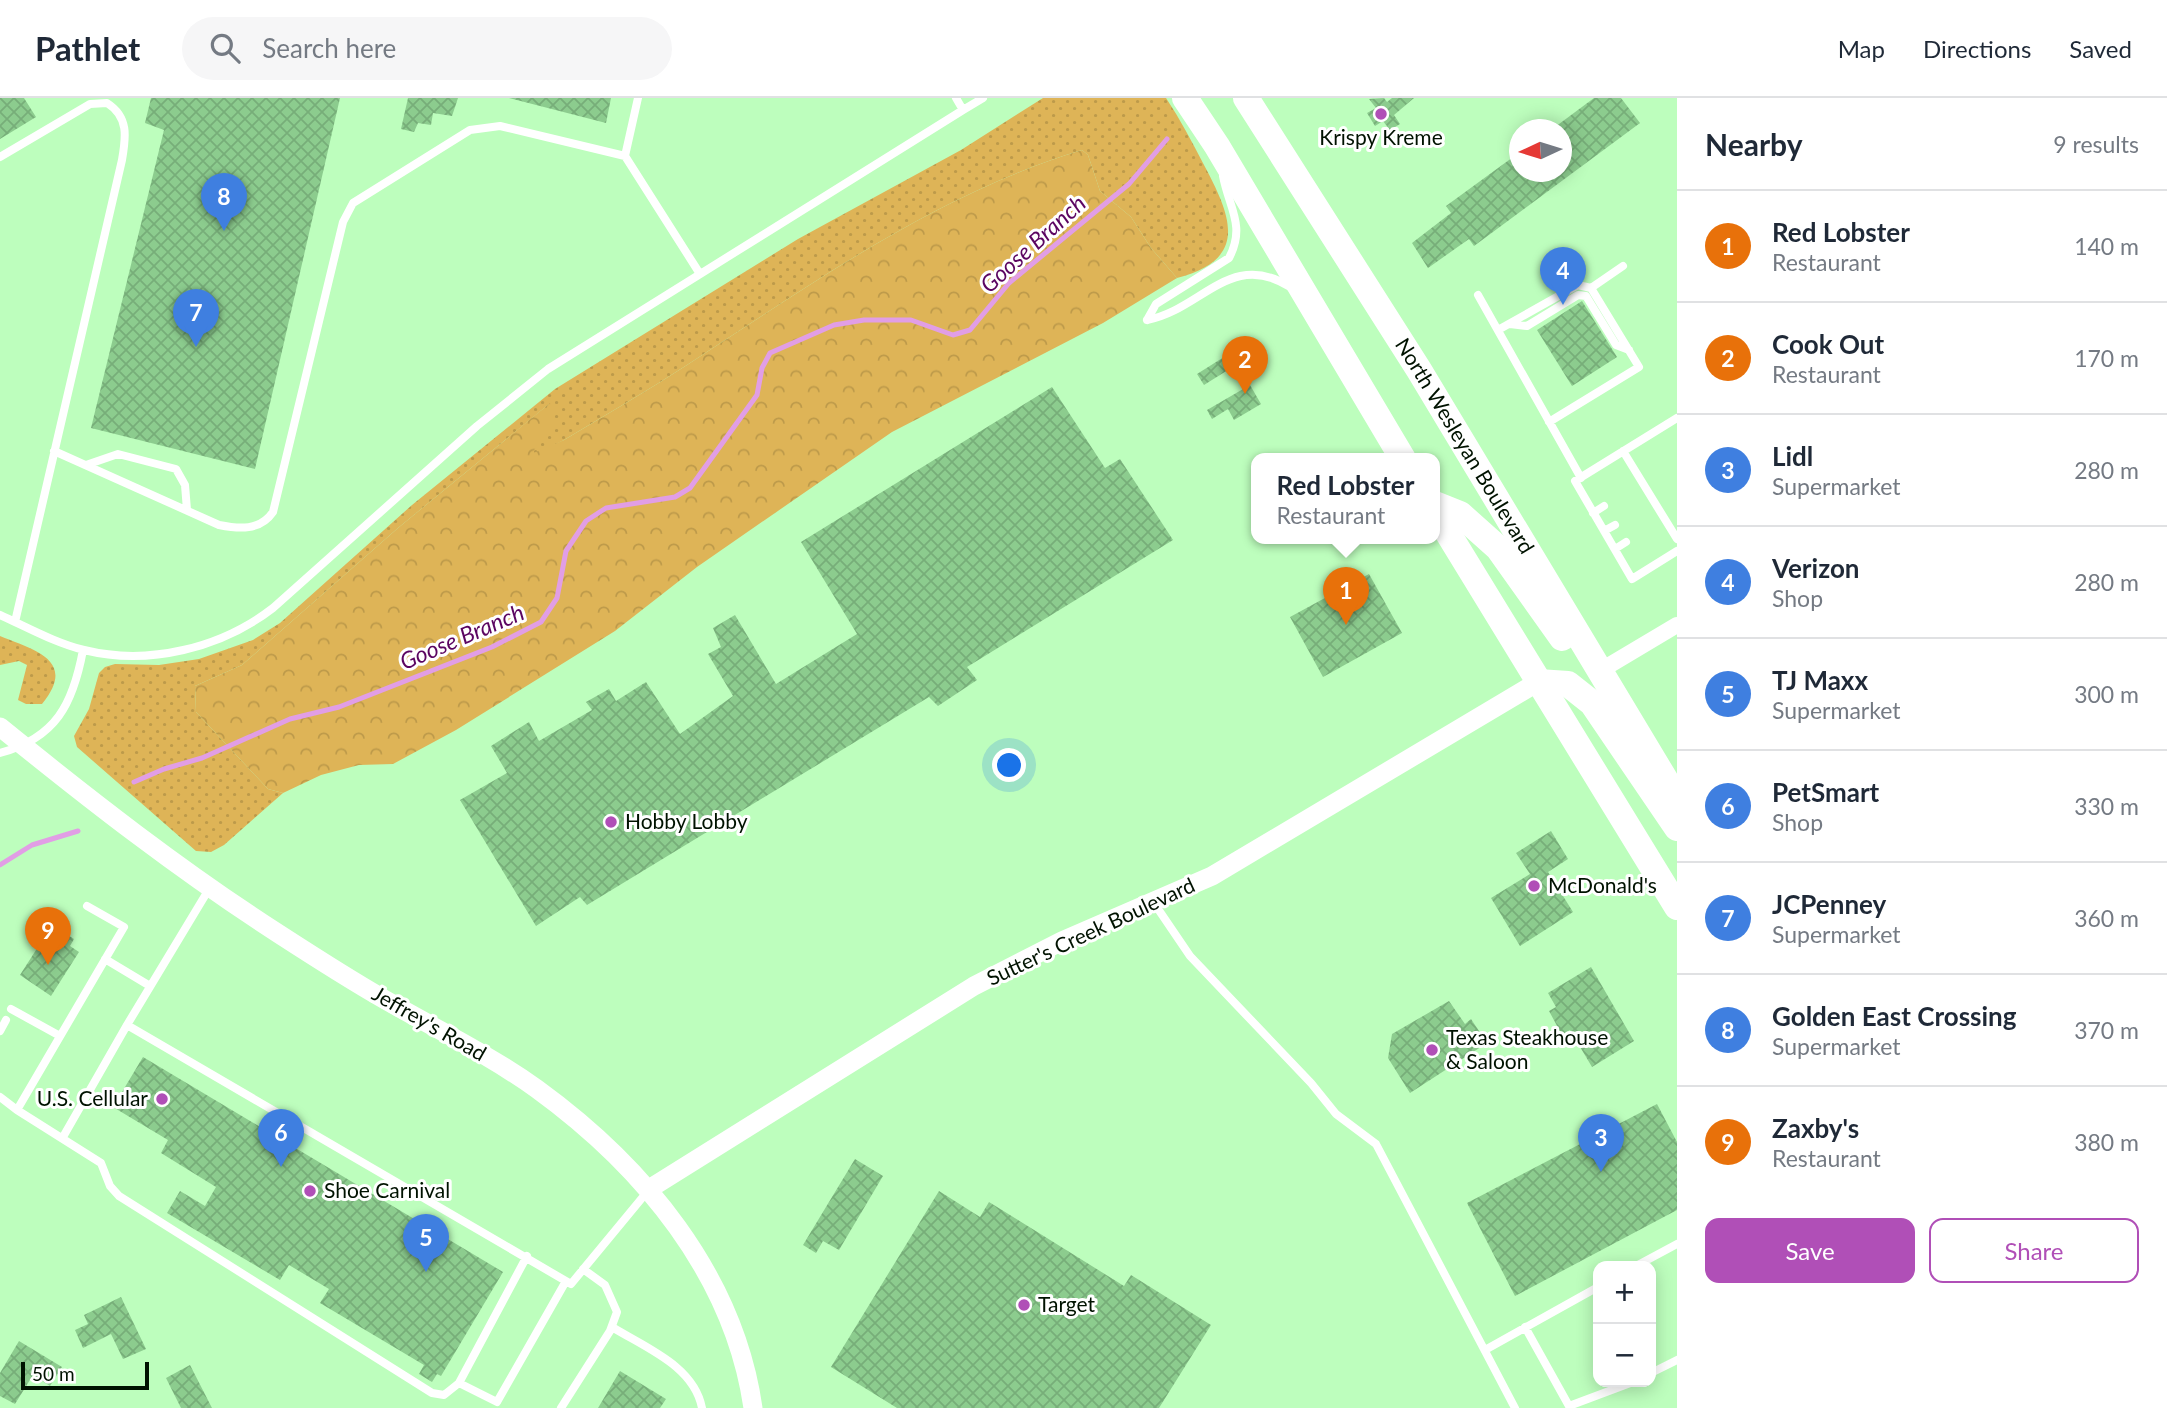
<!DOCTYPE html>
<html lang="en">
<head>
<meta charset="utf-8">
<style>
  :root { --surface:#fff; --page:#f6f6f7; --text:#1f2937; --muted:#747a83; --line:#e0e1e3; --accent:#b04fb7 }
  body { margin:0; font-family:Lato,sans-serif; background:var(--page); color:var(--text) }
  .controls { position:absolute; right:21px; bottom:21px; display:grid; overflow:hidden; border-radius:14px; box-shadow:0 4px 18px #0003 }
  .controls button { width:63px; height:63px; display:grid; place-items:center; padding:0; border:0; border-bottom:2px solid var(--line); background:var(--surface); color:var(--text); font:35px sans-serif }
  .compass { position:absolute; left:1509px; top:21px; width:63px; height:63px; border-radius:50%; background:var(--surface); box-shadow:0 4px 18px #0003; rotate:266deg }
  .scale { position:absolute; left:21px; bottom:18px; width:128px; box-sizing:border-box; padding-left:7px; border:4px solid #001200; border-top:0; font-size:19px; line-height:24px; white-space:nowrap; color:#001200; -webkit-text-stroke:5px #fff; paint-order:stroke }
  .you { position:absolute; left:1010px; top:668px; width:24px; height:24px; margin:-18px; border:5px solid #fff; border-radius:50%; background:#1a73e8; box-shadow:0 0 0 10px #1a73e833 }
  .badge { display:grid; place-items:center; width:46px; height:46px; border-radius:50%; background:var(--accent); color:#fff; font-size:23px; font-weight:700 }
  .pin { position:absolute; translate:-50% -58px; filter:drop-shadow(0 2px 4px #0008) }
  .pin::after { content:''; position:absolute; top:37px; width:24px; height:21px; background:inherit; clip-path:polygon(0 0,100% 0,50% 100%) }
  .popup { position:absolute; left:1251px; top:355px; width:189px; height:91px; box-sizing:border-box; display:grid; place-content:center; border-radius:14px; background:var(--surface); filter:drop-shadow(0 2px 5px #0005); font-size:23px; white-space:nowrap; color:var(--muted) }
  .popup b { font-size:26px; color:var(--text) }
  .popup::after { content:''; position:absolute; left:50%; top:100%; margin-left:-14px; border:14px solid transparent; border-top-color:var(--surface) }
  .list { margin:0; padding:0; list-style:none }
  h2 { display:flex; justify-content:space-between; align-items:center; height:91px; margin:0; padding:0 28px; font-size:30px }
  h2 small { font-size:23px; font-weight:400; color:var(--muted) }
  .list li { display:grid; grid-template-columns:46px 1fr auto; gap:21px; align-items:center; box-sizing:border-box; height:112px; padding:0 28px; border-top:2px solid var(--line) }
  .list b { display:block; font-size:26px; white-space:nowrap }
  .list p { margin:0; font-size:23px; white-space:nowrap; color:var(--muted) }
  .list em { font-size:23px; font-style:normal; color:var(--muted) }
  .actions { display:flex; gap:14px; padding:21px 28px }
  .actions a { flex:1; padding:16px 0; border:2px solid var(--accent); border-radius:14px; text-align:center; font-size:24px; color:var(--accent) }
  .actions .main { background:var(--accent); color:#fff }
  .icon { flex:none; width:38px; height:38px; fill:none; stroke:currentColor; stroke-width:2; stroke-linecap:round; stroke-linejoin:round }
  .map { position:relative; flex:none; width:1677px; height:1310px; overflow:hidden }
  header { display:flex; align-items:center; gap:42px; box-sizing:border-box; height:98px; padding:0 35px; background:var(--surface); border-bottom:2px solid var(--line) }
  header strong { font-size:33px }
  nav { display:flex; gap:38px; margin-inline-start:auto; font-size:24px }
  .search { width:490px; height:63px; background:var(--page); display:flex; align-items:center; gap:18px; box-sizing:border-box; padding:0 24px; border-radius:38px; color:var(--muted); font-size:26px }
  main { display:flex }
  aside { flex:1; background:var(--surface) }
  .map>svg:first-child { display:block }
</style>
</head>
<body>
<header>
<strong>Pathlet</strong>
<div class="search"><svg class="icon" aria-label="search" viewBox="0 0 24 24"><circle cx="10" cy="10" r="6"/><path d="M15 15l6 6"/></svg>Search here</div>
<nav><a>Map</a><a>Directions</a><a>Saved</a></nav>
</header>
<main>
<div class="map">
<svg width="1677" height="1310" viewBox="0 0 1677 1310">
  <defs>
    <pattern id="grass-dots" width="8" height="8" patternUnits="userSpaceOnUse" patternTransform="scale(1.75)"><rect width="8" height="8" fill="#deb457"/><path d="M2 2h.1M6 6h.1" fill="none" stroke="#bd9a4a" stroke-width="1.8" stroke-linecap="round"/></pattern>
    <pattern id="forest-crowns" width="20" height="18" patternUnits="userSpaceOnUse" patternTransform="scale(1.75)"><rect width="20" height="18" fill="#deb457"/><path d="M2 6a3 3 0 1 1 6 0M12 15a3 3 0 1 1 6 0" fill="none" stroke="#bd9a4a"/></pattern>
    <pattern id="building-cross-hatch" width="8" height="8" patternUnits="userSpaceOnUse" patternTransform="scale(1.75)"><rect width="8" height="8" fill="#8ccc8e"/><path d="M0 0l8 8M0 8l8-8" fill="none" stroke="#77ae79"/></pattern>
  </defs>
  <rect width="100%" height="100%" fill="#bdfebd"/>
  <path fill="url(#grass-dots)" d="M1043,0H1166C1180,21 1192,44 1204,67C1231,118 1250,161 1177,180L1151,150L1131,119L1100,93L1088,57L1082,52C937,96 813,185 687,267C647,293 605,317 564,342L537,356H530L549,306L398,430L242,567L195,588L196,614L268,691L283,695L224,747L211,754L196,753L77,649L74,638L89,611L99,575L105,569L115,566L159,567L199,561L253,542L280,525L412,407L555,291L798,141L961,52Z
    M0,538C34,552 78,562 42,606H26L18,602L27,567L19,563L0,567Z"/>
  <path fill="url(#forest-crowns)" d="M1082,52L1088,57L1100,93L1131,119L1151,150L1177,180L1103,225L892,334L697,469L615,533L456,632L393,666L359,667L321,677L283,695L268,691L196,614L195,588L242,567L398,430L550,305L556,324L531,356L564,342C605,317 647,293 687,267C813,185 937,96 1082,52Z"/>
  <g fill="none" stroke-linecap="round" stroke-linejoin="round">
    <path stroke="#e19ee5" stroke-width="5" d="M134,684L164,671L202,660L290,621L339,609L492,549L541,524L557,500L566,453L586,423L606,410L675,399L690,390L757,297L762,270L770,255L834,227L864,222H911L953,237L970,232L1009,185L1129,86L1167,41
      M0,767L32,747L78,733"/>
  </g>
  <path fill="url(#building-cross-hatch)" d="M0,0H24L36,19L0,41Z
    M151,0H340L255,371L91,330L164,32L145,25Z
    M408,0H458L452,18L433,15L431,27L418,25L414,34L401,31Z
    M509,0H611L606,25Z
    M1384,0L1387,4L1392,0H1414L1394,17L1400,26L1390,32L1383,23L1375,28L1367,15L1376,10L1369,1Z
    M1594,0H1621L1640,25L1474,148L1469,141L1428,170L1412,145L1451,115L1446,108L1520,54V74H1562V32H1551Z
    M1582,203L1617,259L1572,288L1537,232Z
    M1232,254L1239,265L1204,287L1197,276Z
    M1250,287L1261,306L1234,322L1228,311L1212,321L1207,312Z
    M1052,289L1105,370L1120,361L1173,442L967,569L977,582L938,608L929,599L587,807L580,799L536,828L460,702L507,675L491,648L529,624L539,643L592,612L586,604L609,591L616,603L646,584L680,636L733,598L708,556L721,549L713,530L735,517L776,586L857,536L801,444Z
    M1369,476L1402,535L1323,579L1290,519Z
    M1551,733L1568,761L1548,774L1573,814L1520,848L1491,800L1530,776L1516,755Z
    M52,827L74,841L70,848L79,854L51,898L20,877Z
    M1591,869L1634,943L1592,969L1570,932L1562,937L1549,913L1556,909L1548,895Z
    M1449,903L1465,926L1471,921L1487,945L1410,995L1388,960L1392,936Z
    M143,959L503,1174L441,1278L437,1276L432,1284L419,1276L424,1267L320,1205L329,1191L289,1167L280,1182L167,1115L180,1093L205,1108L216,1089L161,1055L168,1042L113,1009Z
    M1657,1006L1677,1044V1112L1515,1198L1467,1105Z
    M855,1061L883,1078L839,1152L823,1143L816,1155L803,1147Z
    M939,1093L980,1119L989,1104L1124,1188L1131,1177L1211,1227L1159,1310H897L831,1269Z
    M121,1199L146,1251L123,1261L111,1236L83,1250L75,1232L88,1226L84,1217Z
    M19,1243L62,1269L50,1288L33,1277L15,1306L0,1298V1275Z
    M190,1267L212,1310H181L166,1280Z
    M620,1273L666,1301L660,1310H598Z"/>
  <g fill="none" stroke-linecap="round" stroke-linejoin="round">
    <path stroke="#fff" stroke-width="8" d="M638,0L625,58L700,176
      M963,12L983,0
      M0,59L90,6L107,5C129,19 126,39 122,62L15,524
      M1591,190L1623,168
      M1478,197L1581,380
      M1147,222L1156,206L1229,160C1246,128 1229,110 1223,78
      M1147,222C1201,212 1231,151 1290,189
      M1510,226L1527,228L1578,197L1586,198L1616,247L1629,252
      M1498,232L1578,187L1591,190L1639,269L1549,324
      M1677,320L1575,383L1632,481L1677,453
      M54,353L219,427C239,431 260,433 273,414L343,124L353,105L470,32L500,28L625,58
      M1623,353L1677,441
      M86,367L118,356L176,371L185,387L187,412
      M1593,415L1604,408
      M1604,433L1615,427
      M1615,451L1626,444
      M0,517C27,529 55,545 84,552C149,568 221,550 273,510L477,328L548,271L963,12L956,0
      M0,655C56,640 73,606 83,552
      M209,791L127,927L571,1186L647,1094
      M1154,805L1190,858L1311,985L1336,1016L1376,1046L1515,1310
      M105,861L150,888
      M11,911L60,938
      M0,933L6,922
      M0,999L17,1012L124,829L87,808
      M17,1012L101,1065L110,1088L119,1098L432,1295L444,1297L459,1285
      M63,1039L127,927
      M527,1158L459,1285L497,1304L566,1183
      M1636,1168L1677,1146
      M612,1229C646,1250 694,1268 702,1310
      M1525,1229L1569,1308L1633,1284
      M1485,1252L1598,1189
      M1651,1275L1677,1262
      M561,1310L610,1233L617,1214L605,1187L583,1171"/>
    <path stroke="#fff" stroke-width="16" d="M1598,574L1677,527"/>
    <path stroke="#fff" stroke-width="19" d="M0,629C90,702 181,773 279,836C313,858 347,880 382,900C434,930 488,956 537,991C643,1068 734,1177 753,1310
      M649,1091L974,888L1062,843L1212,778L1538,584"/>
    <g stroke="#fff" stroke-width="26">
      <path d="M1185,0L1217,48L1403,361"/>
      <path id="s1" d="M1246,0L1419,272L1677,701"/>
      <path d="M1435,406L1460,416L1498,450L1562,540"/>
      <path d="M1435,414L1677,809"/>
      <path d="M1538,584L1568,586L1592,605L1677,730"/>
    </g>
  </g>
  <g fill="#b04fb7" stroke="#fff" stroke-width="2.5">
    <circle cx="1381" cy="16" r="7"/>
    <circle cx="611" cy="724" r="7"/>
    <circle cx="1534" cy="788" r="7"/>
    <circle cx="1432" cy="952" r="7"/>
    <circle cx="162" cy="1001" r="7"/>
    <circle cx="310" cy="1093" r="7"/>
    <circle cx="1024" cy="1207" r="7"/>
  </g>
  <g text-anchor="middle" stroke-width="6" stroke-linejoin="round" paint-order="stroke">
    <g font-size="21" fill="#001200" stroke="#fff" text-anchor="start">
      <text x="1381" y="47" text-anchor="middle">Krispy Kreme</text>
      <text x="625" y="731">Hobby Lobby</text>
      <text x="1548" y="795">McDonald's</text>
      <text x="1446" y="947">Texas Steakhouse<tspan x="1446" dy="24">&amp; Saloon</tspan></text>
      <text x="148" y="1008" text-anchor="end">U.S. Cellular</text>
      <text x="324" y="1100">Shoe Carnival</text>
      <text x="1038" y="1214">Target</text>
    </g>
    <g font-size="21" fill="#001200" stroke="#fff">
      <text dy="7" stroke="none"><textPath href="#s1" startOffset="411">North Wesleyan Boulevard</textPath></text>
      <text transform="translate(1091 834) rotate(-25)" y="7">Sutter's Creek Boulevard</text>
      <text transform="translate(429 926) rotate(30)" y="7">Jeffrey's Road</text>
    </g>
    <g font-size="23" font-style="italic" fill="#5b0561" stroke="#fff">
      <text transform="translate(1033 146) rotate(-42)" y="8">Goose Branch</text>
      <text transform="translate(462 539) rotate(-23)" y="8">Goose Branch</text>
    </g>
  </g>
</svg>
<div class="controls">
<button>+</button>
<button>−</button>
</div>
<svg class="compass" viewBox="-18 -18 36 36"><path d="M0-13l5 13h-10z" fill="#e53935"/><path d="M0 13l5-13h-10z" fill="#747a83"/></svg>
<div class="scale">50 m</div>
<div class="you"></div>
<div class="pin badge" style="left:1346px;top:527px;background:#e8710a">1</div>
<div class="popup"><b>Red Lobster</b>Restaurant</div>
<div class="pin badge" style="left:1245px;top:296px;background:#e8710a">2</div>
<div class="pin badge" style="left:1601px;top:1074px;background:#3f7fe0">3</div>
<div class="pin badge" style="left:1563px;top:207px;background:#3f7fe0">4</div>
<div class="pin badge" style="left:426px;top:1174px;background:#3f7fe0">5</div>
<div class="pin badge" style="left:281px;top:1069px;background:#3f7fe0">6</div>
<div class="pin badge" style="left:196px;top:249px;background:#3f7fe0">7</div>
<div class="pin badge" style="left:224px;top:133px;background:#3f7fe0">8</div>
<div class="pin badge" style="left:48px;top:867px;background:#e8710a">9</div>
</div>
<aside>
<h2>Nearby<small>9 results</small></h2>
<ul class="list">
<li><span class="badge" style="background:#e8710a">1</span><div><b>Red Lobster</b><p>Restaurant</p></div><em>140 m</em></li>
<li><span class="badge" style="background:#e8710a">2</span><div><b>Cook Out</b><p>Restaurant</p></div><em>170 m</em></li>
<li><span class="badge" style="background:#3f7fe0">3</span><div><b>Lidl</b><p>Supermarket</p></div><em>280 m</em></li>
<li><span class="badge" style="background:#3f7fe0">4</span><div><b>Verizon</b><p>Shop</p></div><em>280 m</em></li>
<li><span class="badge" style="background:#3f7fe0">5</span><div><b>TJ Maxx</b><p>Supermarket</p></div><em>300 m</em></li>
<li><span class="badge" style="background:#3f7fe0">6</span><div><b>PetSmart</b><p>Shop</p></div><em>330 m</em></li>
<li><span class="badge" style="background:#3f7fe0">7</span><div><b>JCPenney</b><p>Supermarket</p></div><em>360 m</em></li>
<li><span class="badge" style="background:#3f7fe0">8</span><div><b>Golden East Crossing</b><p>Supermarket</p></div><em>370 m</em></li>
<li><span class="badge" style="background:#e8710a">9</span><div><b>Zaxby's</b><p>Restaurant</p></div><em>380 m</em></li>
</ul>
<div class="actions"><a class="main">Save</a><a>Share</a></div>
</aside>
</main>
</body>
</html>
